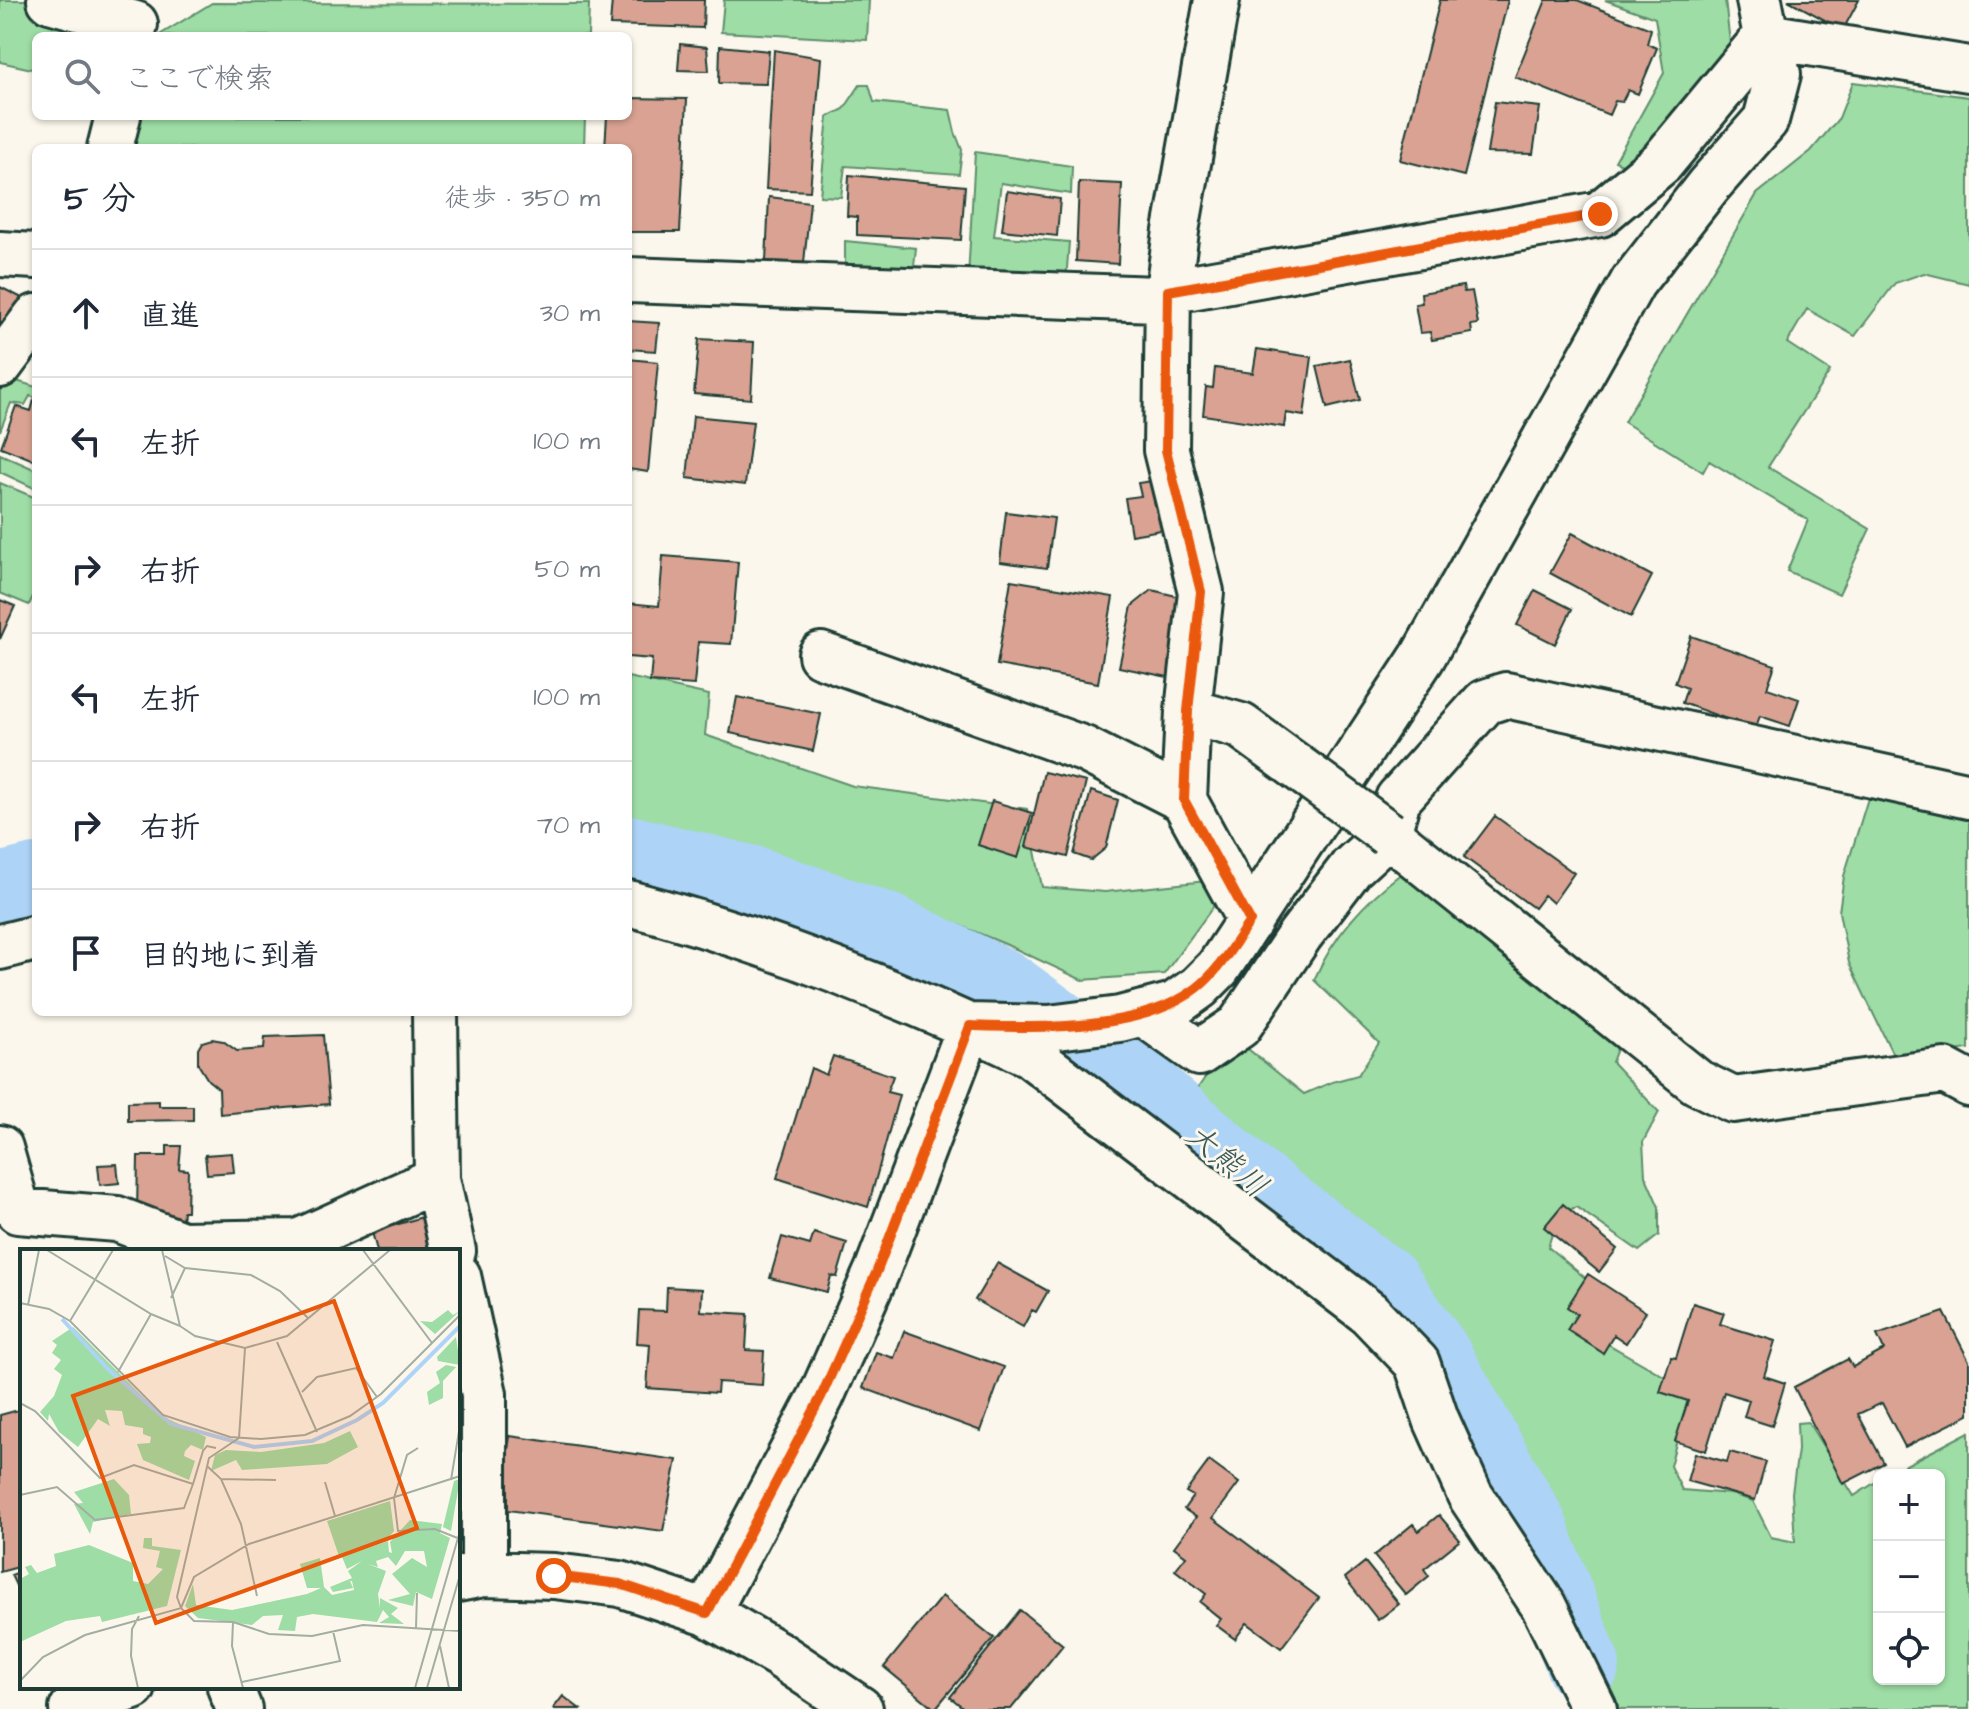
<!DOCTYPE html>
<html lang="ja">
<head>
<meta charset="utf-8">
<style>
  :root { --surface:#fff; --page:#f2f2f3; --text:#1f2937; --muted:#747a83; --line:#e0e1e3 }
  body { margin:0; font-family:"Architects Daughter","Klee One",sans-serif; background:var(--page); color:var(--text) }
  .controls { position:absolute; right:24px; bottom:24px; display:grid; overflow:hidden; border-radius:12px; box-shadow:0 2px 6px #0004 }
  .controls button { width:72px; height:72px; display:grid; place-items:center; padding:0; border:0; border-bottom:2px solid var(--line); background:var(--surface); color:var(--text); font:40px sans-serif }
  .stop { position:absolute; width:24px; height:24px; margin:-18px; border:6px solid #ea580c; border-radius:50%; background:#fff }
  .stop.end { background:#ea580c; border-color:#fff; box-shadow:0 2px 8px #0008 }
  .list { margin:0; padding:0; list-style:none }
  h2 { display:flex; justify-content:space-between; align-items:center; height:104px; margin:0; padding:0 32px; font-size:34px }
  h2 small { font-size:26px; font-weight:400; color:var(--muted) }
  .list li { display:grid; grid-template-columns:52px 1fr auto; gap:24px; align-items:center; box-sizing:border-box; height:128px; padding:0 32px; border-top:2px solid var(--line) }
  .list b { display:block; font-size:30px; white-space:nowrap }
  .list em { font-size:26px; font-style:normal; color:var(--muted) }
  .icon { flex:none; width:44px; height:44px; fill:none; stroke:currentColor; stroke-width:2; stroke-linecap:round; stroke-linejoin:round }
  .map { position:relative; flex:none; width:1969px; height:1709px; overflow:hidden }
  .search { position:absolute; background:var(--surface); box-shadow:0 2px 6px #0004; left:32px; top:32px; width:600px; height:88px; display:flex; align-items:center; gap:20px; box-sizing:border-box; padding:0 28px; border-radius:12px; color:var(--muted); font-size:30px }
  .panel { position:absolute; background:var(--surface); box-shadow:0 2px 6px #0004; left:32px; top:144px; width:600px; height:872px; border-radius:12px }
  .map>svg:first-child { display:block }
</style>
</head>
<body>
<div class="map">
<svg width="1969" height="1709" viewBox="0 0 1969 1709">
  <rect width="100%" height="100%" fill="#fbf7ec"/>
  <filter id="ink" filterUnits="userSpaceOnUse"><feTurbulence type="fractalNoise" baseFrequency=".0125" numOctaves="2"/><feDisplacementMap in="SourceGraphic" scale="16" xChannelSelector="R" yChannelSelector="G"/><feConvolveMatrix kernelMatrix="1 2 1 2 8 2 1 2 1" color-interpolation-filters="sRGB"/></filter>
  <g filter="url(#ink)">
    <path fill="#9edda5" stroke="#5e8d6c" stroke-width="2" d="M0,0H135L111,36H36V70L0,62Z
      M724,0H869L867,40L721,32Z
      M1605,0H1725L1730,43L1679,115L1629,167L1615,161L1664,73L1655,18Z
      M212,3L589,4L588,36H158Z
      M1853,82L1969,97V284L1924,273L1895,283L1855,336L1807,309L1787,343L1830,371L1768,467L1870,529L1839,594L1787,571L1808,520L1709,461L1703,472L1624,422L1757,194L1811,151L1839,118Z
      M860,85H869L874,102L950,110L955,132L962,150L959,174L845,166L841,197L820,196L828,117L844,109Z
      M141,116H585L584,148H134Z
      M975,152L1072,166L1071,194L1001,183L994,236L1069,242L1066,282L968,278Z
      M845,241L916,248L913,275L845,273Z
      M7,378L36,387V398L30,396L25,405L11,403L0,431V391Z
      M0,454L36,470V489L0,472Z
      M0,483L36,498V590L29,605L0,593Z
      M628,677L709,695L705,735L853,786L1027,809L1042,887L1105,892L1234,878L1164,974L1082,980L1005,944L856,883L628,833Z
      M1873,782L1969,806V1049L1895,1059L1849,963L1839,912L1844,876Z
      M1403,872L1618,1046L1612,1062L1659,1112L1643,1142L1645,1175L1659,1207V1235L1639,1251L1576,1207L1558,1215L1548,1247L1596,1287L1575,1325L1690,1391L1670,1466L1682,1490L1731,1494L1753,1501L1771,1537L1795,1542L1792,1493L1798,1450L1797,1423L1808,1422L1854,1496L1879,1480V1679H1939V1475H1887L1969,1432V1709H1601L1573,1663L1517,1525L1426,1359L1376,1290L1297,1231L1250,1170L1182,1111L1233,1037L1304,1094L1332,1082L1358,1075L1379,1043L1314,980C1334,935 1364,902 1403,872Z"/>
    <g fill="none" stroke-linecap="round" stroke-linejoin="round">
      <path stroke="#add3f6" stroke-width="74" d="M628,852L753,883L889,931L1001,985L1149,1093L1248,1180L1384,1284L1434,1355L1530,1526L1583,1665
        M0,890L36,881"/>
    </g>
    <path fill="#d9a292" stroke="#1f3d34" stroke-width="2" d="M612,0H704L703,28L610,25Z
      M1440,0H1508L1464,176L1400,160Z
      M1546,0H1577L1651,29L1647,44L1657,48L1638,94L1628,90L1622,102L1615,101L1609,115L1515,77Z
      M1788,0H1859L1843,30Z
      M680,44L707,47L709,71L678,70Z
      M720,46L769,51L766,84L719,83Z
      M774,50L821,58L810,191L766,189Z
      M628,98L687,99L680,232H628V148H605L607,116H628Z
      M1495,102L1540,107L1533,154L1487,153Z
      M849,175L965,186L961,240L857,235V217L847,216Z
      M1079,182L1122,184L1118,264L1076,261Z
      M1007,191L1060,199L1057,236L1002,230Z
      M769,197L810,202L804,263L766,261Z
      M1463,286L1464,292L1472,291L1478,324L1471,325L1472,333L1432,340L1430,332L1420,333L1415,304L1422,303L1421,293Z
      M0,287L22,298L0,338Z
      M628,321L659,323L656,351L628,349Z
      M699,339L754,342L751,399L694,394Z
      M1257,349L1312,357L1304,416L1286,413L1284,427L1203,415L1206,387L1213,388L1215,368L1253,373Z
      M628,359L658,362L648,472L628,469Z
      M1350,359L1360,400L1327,408L1317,366Z
      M34,400H36V461L1,447L16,406L31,411Z
      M693,416L753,422L745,485L687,478Z
      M1159,480L1167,529L1131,535L1125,498L1141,496L1138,483Z
      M1006,512L1054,518L1047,568L1000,562Z
      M1572,533L1652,576L1631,617L1550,573Z
      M663,556L738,562L731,644L698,642L694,685L650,682L652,659L628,657V603L659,606Z
      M1011,580L1113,597L1098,683L997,665Z
      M1152,590L1184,598L1168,677L1119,667L1132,606Z
      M1535,590L1572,609L1555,644L1517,625Z
      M0,600L15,606L0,639Z
      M1691,636L1775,665L1767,688L1799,699L1790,726L1760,716L1755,729L1682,703L1687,688L1675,683Z
      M737,697L821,714L813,751L730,733Z
      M1044,772L1086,782L1068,857L1026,847Z
      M1091,791L1118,800L1106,848L1091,860L1074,854Z
      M992,801L1032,813L1018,858L978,845Z
      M1495,816L1574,873L1553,903L1544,895L1534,908L1464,857Z
      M323,1035L329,1104L220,1114L219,1089L208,1080L198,1064V1049L202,1042L212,1039L223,1041L237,1051L264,1049L265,1037Z
      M833,1056L893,1076L887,1092L899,1095L868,1207L777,1178L811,1068L826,1075Z
      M159,1101V1106H193V1120L128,1121V1102Z
      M167,1146H181L179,1169L188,1170L187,1211H183L182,1221L137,1214L138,1156H167Z
      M232,1153L234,1172L207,1174L205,1155Z
      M117,1164L119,1183L100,1185L98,1165Z
      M1563,1204L1617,1249L1599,1272L1544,1227Z
      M429,1215L440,1251H377L372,1232Z
      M814,1233L847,1243L837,1277L831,1276L827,1292L770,1278L782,1237L810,1245Z
      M997,1263L1048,1291L1036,1312L1032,1310L1023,1327L975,1300Z
      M1588,1274L1646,1312L1626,1343L1614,1335L1603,1353L1567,1330L1577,1314L1567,1307Z
      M667,1287L702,1289L701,1311L748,1314L746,1350L764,1351L762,1385L718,1382L717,1393L647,1388L650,1344L637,1343L639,1310L666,1311Z
      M1693,1303L1724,1313L1720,1324L1775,1341L1764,1376L1785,1383L1772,1426L1744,1417L1749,1400L1724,1392L1706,1451L1675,1441L1688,1401L1660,1392L1671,1357L1676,1358Z
      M1944,1312L1969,1361V1415L1905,1447L1882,1403L1858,1414L1884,1463L1843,1484L1794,1387L1848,1359L1853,1367L1884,1350L1877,1335Z
      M904,1331L1004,1367L981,1431L863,1388L876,1352L894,1358Z
      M22,1409V1566L0,1572V1415Z
      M510,1436L677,1460L663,1531L500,1509Z
      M1730,1452L1766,1462L1755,1500L1687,1481L1695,1453L1727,1462Z
      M1209,1461L1239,1483L1213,1518L1319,1598L1281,1648L1247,1623L1235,1639L1216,1625L1221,1619L1200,1602L1206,1594L1175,1570L1186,1556L1174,1547L1196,1517L1184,1509L1193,1496L1186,1492Z
      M1439,1515L1460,1540L1424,1569L1429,1576L1406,1595L1374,1556L1413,1524L1419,1531Z
      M1365,1562L1399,1604L1378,1620L1345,1578Z
      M22,1571V1598L11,1575Z
      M942,1596L994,1638L935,1709L884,1667Z
      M1020,1610L1063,1645L1011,1709H965L950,1697Z
      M563,1696L580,1709H553Z"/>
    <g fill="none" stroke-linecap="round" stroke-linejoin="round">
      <g stroke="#1f3d34" stroke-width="50">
        <path id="minor" d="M50,0L135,24L132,36
          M1217,0L1176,231L1168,291L1166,450L1201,592L1188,711L1184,800L1250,921
          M1759,0L1766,36L1969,69
          M110,148L118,116
          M0,254L36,256
          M628,280L1157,299L1168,291L1600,214L1662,162L1766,36
          M0,365L36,317
          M821,655L1084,749L1184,800
          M1188,711L1241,726L1308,775
          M1388,834L1398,799L1485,702L1506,695L1969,796
          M628,903C767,939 900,993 1029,1054L1369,1313L1417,1363L1436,1419L1470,1495L1543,1605L1594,1709
          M0,947L36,938
          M435,1012L437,1179L453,1251
          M1143,1013L1199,1053L1239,1026L1300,935L1352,867L1388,834L1697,1082L1733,1100L1945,1071L1969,1084
          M0,1148L18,1211L117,1219L182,1244L298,1242L437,1179
          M458,1276L484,1394V1574
          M458,1579L484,1574L554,1576L620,1584L707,1613L778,1654L860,1709
          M707,1613L821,1397L877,1271L970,1026L1049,1028L1120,1019L1174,1005L1199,987L1218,968L1422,658L1633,282L1708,186L1766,120L1778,74L1766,36
          M230,1687L239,1709
          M72,1709L133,1687"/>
      </g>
      <use href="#minor" stroke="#fbf7ec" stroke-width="44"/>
      <g stroke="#1f3d34" stroke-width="50" stroke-linecap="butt">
        <path id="minor-bridge" d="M1308,775L1388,834"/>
      </g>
      <use href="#minor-bridge" stroke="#fbf7ec" stroke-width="44"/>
    </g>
  </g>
  <g fill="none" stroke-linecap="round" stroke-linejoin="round" filter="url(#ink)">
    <path stroke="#ea580c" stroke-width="10" d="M554,1576L620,1584L707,1613L821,1397L877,1271L970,1026C1038,1028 1141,1032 1197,988C1219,971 1234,944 1250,921L1184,800L1188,711L1201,592L1166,450L1168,291L1600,214"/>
  </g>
  <g text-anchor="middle" stroke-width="6" stroke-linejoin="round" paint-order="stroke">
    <g font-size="32" font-style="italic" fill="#3b5b5b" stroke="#fbf7ec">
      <text transform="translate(1227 1160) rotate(40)" y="11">大熊川</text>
    </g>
  </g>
  <g transform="translate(20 1249)">
    <rect width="440" height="440" fill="#fbf7ec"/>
    <path d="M428,61L433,66L440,62L415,85L400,72L412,73ZM53,78L142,167L186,188L183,201L171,196L165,202L164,207L175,212L169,231L123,211L117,195L130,194L131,188L123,185V179L105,176L102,162L85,161L90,177L78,170L58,198L39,183L29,165L28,172L20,163L34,147L42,126L34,120L41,111L32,104L37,96L32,92ZM436,88L440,116L418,112L417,108ZM426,116L436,118L423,132V149L409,156L407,143L420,134L416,123ZM330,182L338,198L307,215L222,221L216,211L191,222L195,206L206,201L241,203L304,194ZM94,230L109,246L111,265L73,273L70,285L54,255L63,254L54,243ZM440,230L431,282L423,278L434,232ZM370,252L374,282L369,288L319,307L307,272ZM390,271L422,275L420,284L430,289L412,350L396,343L393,357L368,351L390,345L372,325L392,309L407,318L404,302H385L376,317L368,308L356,312L358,318L348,315L366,322L358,345L360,359V349L378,359L371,365L384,375L359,374L369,368L363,361L357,373L293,365L277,368L275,382L258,381L263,366L243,367L232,376L178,369L165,357L173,335L176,356L212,361L287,345L301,339H287L280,315L300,309L304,338L312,346L334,341L332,332H330L333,339L313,343L310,338L332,329L328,322L342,312L327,320L322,308L368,292L369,303L372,304L370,293ZM124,289H132V297L161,301L147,357L82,373L80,367L46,372L0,393V330L9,325L5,318L11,316L17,324L36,317L34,305L69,296L113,314V332L128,335L143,320L136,318L140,302L123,299Z" fill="#9edda5"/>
    <path fill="none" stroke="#add3f6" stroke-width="4" d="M42,70L89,121L151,175L234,198L292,192L337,171L363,154L440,77"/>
    <path fill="none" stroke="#a3ada2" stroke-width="2" d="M27,1L131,65L160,77M142,1L160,77L175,87L225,99L267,87L370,1M343,1L412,94M145,7L165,19L231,26L260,42L288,69M151,49L165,19M0,54L29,60L50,72L143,166L210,188L241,190L285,186L330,167L361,145L440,66M8,56L19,1M50,72L93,1M257,93L297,183M98,123L131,65M282,143L297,128L336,119L357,148M0,154L15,162L80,229L114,216L173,235L183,202L187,197L196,199M398,199L387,206L374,249L378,282L415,280L440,290M187,217L201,230L221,275L237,347M201,230L256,231M431,231L440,176M305,233L315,267M0,246L37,238L75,271L164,259L173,235M161,359L174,328L229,295L440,227M161,359L157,348L189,209L219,189L225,99M213,373L212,397L223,439M396,379L397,344M420,397L429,439M0,432L23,408L65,386L161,359L174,372L213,373L249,385L292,387L343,376L440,382M222,433L320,412L313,382M118,439L111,407L112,380L119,367M395,439L440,282M407,439L440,326"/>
    <path fill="#e8590c" fill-opacity="0.15" stroke="#e8590c" stroke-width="4" d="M314,52L397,279L136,374L53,147Z"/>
    <rect width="440" height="440" fill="none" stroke="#1f3d34" stroke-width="4"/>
  </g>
</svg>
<div class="controls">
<button>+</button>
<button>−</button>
<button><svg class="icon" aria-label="locate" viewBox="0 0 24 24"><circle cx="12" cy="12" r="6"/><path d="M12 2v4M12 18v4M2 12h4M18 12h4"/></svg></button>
</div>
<div class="stop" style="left:554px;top:1576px"></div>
<div class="stop end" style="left:1600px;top:214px"></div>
<div class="search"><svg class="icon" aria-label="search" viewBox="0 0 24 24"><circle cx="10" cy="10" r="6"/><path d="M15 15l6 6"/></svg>ここで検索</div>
<section class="panel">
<h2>5 分<small>徒歩 · 350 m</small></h2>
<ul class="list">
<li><svg class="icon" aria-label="ahead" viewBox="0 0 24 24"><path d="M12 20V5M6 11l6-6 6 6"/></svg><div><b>直進</b></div><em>30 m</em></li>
<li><svg class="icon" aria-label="left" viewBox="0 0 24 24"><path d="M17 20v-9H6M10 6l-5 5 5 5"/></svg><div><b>左折</b></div><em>100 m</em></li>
<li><svg class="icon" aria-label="right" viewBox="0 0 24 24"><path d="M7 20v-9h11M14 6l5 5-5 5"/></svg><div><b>右折</b></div><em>50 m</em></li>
<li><svg class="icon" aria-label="left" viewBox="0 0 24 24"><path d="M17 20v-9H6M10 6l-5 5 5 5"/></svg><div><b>左折</b></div><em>100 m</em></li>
<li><svg class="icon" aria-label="right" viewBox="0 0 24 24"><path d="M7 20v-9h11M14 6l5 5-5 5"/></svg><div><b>右折</b></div><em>70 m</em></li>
<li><svg class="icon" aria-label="arrive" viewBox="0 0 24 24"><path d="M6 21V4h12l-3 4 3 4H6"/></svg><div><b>目的地に到着</b></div></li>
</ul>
</section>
</div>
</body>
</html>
